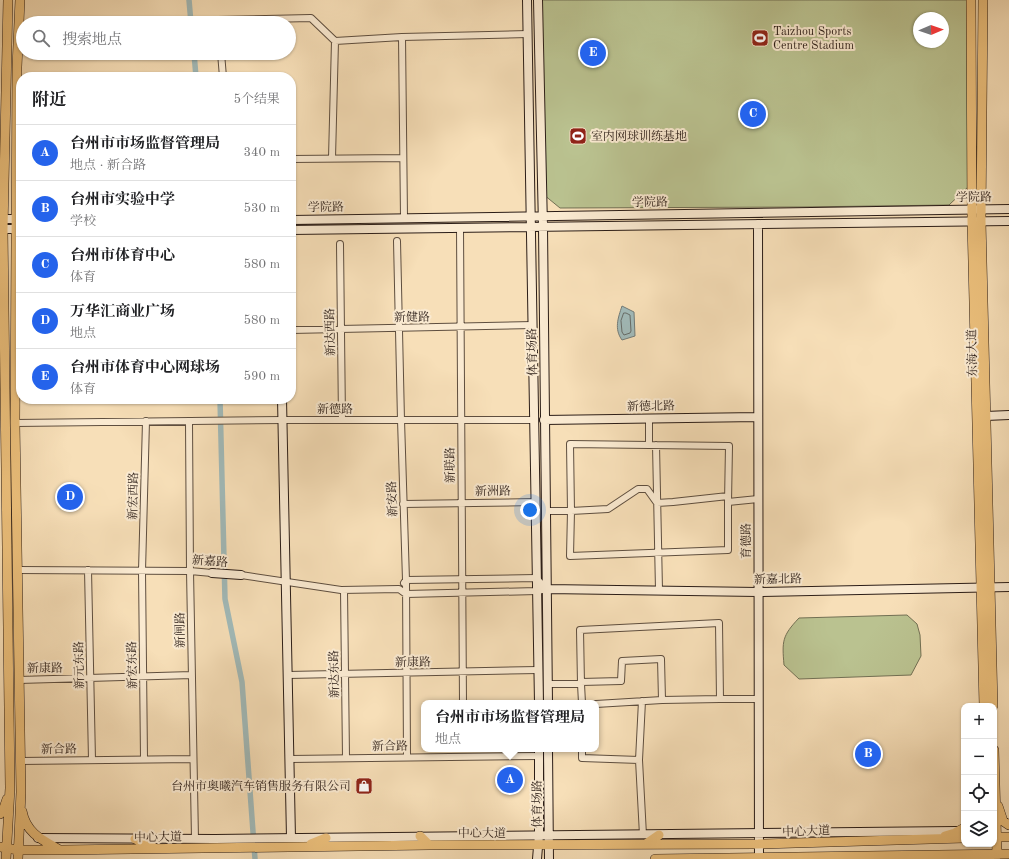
<!DOCTYPE html>
<html lang="zh">
<head>
<meta charset="utf-8">
<style>
  :root { --surface:#fff; --page:#f2f2f2; --text:#202124; --muted:#757577; --line:#e0e0e0; --accent:#2563eb }
  body { margin:0; font-family:"Old Standard TT","Noto Serif SC",serif; background:var(--page); color:var(--text) }
  .controls { position:absolute; right:12px; bottom:12px; display:grid; overflow:hidden; border-radius:8px; box-shadow:0 1px 3px #0004 }
  .controls button { width:36px; height:36px; display:grid; place-items:center; padding:0; border:0; border-bottom:1px solid var(--line); background:var(--surface); color:var(--text); font:20px sans-serif }
  .compass { position:absolute; left:913px; top:12px; width:36px; height:36px; border-radius:50%; background:var(--surface); box-shadow:0 1px 3px #0004; rotate:88deg }
  .you { position:absolute; left:530px; top:510px; width:14px; height:14px; margin:-10px; border:3px solid #fff; border-radius:50%; background:#1a73e8; box-shadow:0 0 0 6px #1a73e833 }
  .badge { display:grid; place-items:center; width:26px; height:26px; border-radius:50%; background:var(--accent); color:#fff; font-size:13px; font-weight:700 }
  .pin { position:absolute; translate:-50% -50%; border:2px solid #fff; box-shadow:0 1px 4px #0006 }
  .popup { position:absolute; left:421px; top:700px; width:178px; height:52px; box-sizing:border-box; display:grid; place-content:center; border-radius:8px; background:var(--surface); filter:drop-shadow(0 1px 3px #0005); font-size:13px; white-space:nowrap; color:var(--muted) }
  .popup b { font-size:15px; color:var(--text) }
  .popup::after { content:''; position:absolute; left:50%; top:100%; margin-left:-8px; border:8px solid transparent; border-top-color:var(--surface) }
  .list { margin:0; padding:0; list-style:none }
  h2 { display:flex; justify-content:space-between; align-items:center; height:52px; margin:0; padding:0 16px; font-size:17px }
  h2 small { font-size:13px; font-weight:400; color:var(--muted) }
  .list li { display:grid; grid-template-columns:26px 1fr auto; gap:12px; align-items:center; box-sizing:border-box; height:56px; padding:0 16px; border-top:1px solid var(--line) }
  .list b { display:block; font-size:15px; white-space:nowrap }
  .list p { margin:0; font-size:13px; white-space:nowrap; color:var(--muted) }
  .list em { font-size:13px; font-style:normal; color:var(--muted) }
  .icon { flex:none; width:22px; height:22px; fill:none; stroke:currentColor; stroke-width:2; stroke-linecap:round; stroke-linejoin:round }
  .map { position:relative; flex:none; width:1009px; height:859px; overflow:hidden }
  .search { position:absolute; background:var(--surface); box-shadow:0 1px 3px #0004; left:16px; top:16px; width:280px; height:44px; display:flex; align-items:center; gap:10px; box-sizing:border-box; padding:0 14px; border-radius:22px; color:var(--muted); font-size:15px }
  .panel { position:absolute; background:var(--surface); box-shadow:0 1px 3px #0004; left:16px; top:72px; width:280px; height:332px; border-radius:16px }
  .map>svg:first-child { display:block }
</style>
</head>
<body>
<div class="map">
<svg width="1009" height="859" viewBox="0 0 1009 859">
  <rect width="100%" height="100%" fill="#f7dfb8"/>
  <filter id="stains"><feTurbulence type="fractalNoise" baseFrequency=".005" numOctaves="4"/><feColorMatrix values="0 0 0 0 .2 0 0 0 0 .09 0 0 0 0 .02 0 0 0 .5 -.17"/></filter>
  <radialGradient id="worn" r=".72"><stop offset=".6" stop-color="#630" stop-opacity="0"/><stop offset="1" stop-color="#630" stop-opacity=".3"/></radialGradient>
  <path fill="#bac290" stroke="#727054" fill-rule="evenodd" d="M537,0H967L969,186L949,205L800,207L560,208L538,190ZM919,18H943V42H919Z
    M907,615L917,624L920,635L921,656L911,675L799,679L784,665C782,641 782,636 799,618Z"/>
  <path fill="#a1bab9" stroke="#727b78" d="M622,306L634,312L635,336L622,340C614,329 618,318 622,306Z"/>
  <g fill="none" stroke-linecap="round" stroke-linejoin="round">
    <path stroke="#666c68" stroke-width="1" d="M624,313H626L630,315L631,331L630,333L624,335L622,332L621,321Z"/>
    <path stroke="#a1bab9" stroke-width="5.5" d="M189,0L191,23
      M194,53L196,77
      M220,399L225,599L242,682L255,859"/>
    <g stroke="#5e4e3f" stroke-width="8">
      <path id="street" d="M218,23V20L311,18L335,41L402,37
        M221,53L223,77
        M332,158L335,41
        M291,159L403,158
        M404,218L402,37L528,34
        M460,228L463,703
        M397,241L401,420L406,580L407,757
        M340,244L342,420
        M291,330L533,325
        M649,419V445
        M189,421L190,571L195,839
        M15,423L283,420H534
        M656,445L659,590
        M728,502V550L570,556L571,511L608,509L638,489H647L657,503L673,502L728,496
        M403,504L535,502
        M546,511H571L570,444L729,446L728,502L758,499
        M18,570L190,571L212,573
        M88,570L92,760
        M241,575L341,590L399,589L406,594L537,591L547,589
        M404,583L406,580L536,578L547,589
        M344,590L346,758
        M288,675L538,670
        M19,680L192,675
        M581,682L621,681L622,661L661,659L662,700L720,699
        M548,684H581L580,630L719,623L720,699H758
        M581,684L582,703
        M642,701L639,760L643,835
        M596,704L662,700
        M582,749V758L639,760
        M144,759L142,571L146,421
        M290,759L539,756
        M20,761L193,759"/>
    </g>
    <g stroke="#2b1d17" stroke-width="10">
      <path id="secondary" d="M527,0L539,703
        M538,0L543,227L548,703
        M0,219H21
        M291,220L1009,209
        M758,224L759,859
        M0,229H21
        M291,230L1009,221
        M282,399L291,838
        M986,416L1009,415
        M544,420L758,417
        M212,573L241,575
        M547,589L758,592L1009,587
        M548,749L549,859
        M38,838L215,839L956,831
        M537,859L539,835V749"/>
    </g>
    <g stroke="#2b1d17" stroke-width="10">
      <path id="primary" d="M971,0L972,221L984,706
        M983,0L981,221L993,706
        M994,750L997,854L995,859
        M998,806L1003,821L1009,825
        M22,811C26,833 42,840 60,850
        M0,814L4,808L7,799
        M420,836L429,845
        M945,836L955,833L964,828
        M994,837H1009
        M135,839L155,848
        M311,844L326,838
        M646,844L659,835
        M0,847L18,850H61L429,845L758,844L964,838
        M6,859L10,788L3,229L8,0
        M18,859L21,792L15,423L17,67L20,0
        M655,859L1009,854"/>
    </g>
    <use href="#street" stroke="#faead1" stroke-width="6"/>
    <use href="#secondary" stroke="#faead1" stroke-width="8"/>
    <use href="#primary" stroke="#ecc07c" stroke-width="9"/>
  </g>
  <defs>
    <g id="stadium-square" transform="scale(0.9)"><rect x="-9" y="-9" width="18" height="18" rx="4" fill="#8f2418" stroke="#faead1"/><path d="M0-5a6.5 5 0 1 0 0 10a6.5 5 0 1 0 0-10ZM-3.5-1.8h7v3.6h-7Z" fill="#fff"/></g>
    <g id="shop-square" transform="scale(0.9)"><rect x="-9" y="-9" width="18" height="18" rx="4" fill="#8f2418" stroke="#faead1"/><path d="M-5-2.5h2.3a2.7 3.5 0 0 1 5.4 0H5L5.5 6h-11ZM-1.5-2.5h3a1.5 2.3 0 0 0-3 0Z" fill="#fff"/></g>
  </defs>
  <g fill-rule="evenodd">
    <use href="#stadium-square" x="760" y="38"/>
    <use href="#stadium-square" x="578" y="136"/>
    <use href="#shop-square" x="364" y="786"/>
  </g>
  <g text-anchor="middle" stroke-width="4" stroke-linejoin="round" paint-order="stroke">
    <g font-size="12" fill="#2b1d17" stroke="#faead1" text-anchor="start">
      <text x="773" y="35">Taizhou Sports<tspan x="773" dy="14">Centre Stadium</tspan></text>
      <text x="591" y="140">室内网球训练基地</text>
      <text x="351" y="790" text-anchor="end">台州市奥曦汽车销售服务有限公司</text>
    </g>
    <g font-size="12" fill="#2b1d17" stroke="#faead1">
      <text transform="translate(974 197) rotate(-1)" y="4">学院路</text>
      <text transform="translate(650 202) rotate(-1)" y="4">学院路</text>
      <text transform="translate(326 207) rotate(-1)" y="4">学院路</text>
      <text transform="translate(412 317) rotate(-1)" y="4">新健路</text>
      <text transform="translate(330 332) rotate(-91)" y="4">新达西路</text>
      <text transform="translate(532 352) rotate(-91)" y="4">体育场路</text>
      <text transform="translate(972 353) rotate(-91)" y="4">东海大道</text>
      <text transform="translate(651 406) rotate(-1)" y="4">新德北路</text>
      <text x="335" y="413">新德路</text>
      <text transform="translate(450 465) rotate(-91)" y="4">新联路</text>
      <text transform="translate(493 491) rotate(-1)" y="4">新洲路</text>
      <text transform="translate(133 496) rotate(-89)" y="4">新宏西路</text>
      <text transform="translate(392 499) rotate(-92)" y="4">新安路</text>
      <text transform="translate(746 541) rotate(-90)" y="4">育德路</text>
      <text transform="translate(210 561) rotate(4)" y="4">新嘉路</text>
      <text transform="translate(778 579) rotate(-1)" y="4">新嘉北路</text>
      <text transform="translate(180 630) rotate(-91)" y="4">新闸路</text>
      <text transform="translate(413 662) rotate(-1)" y="4">新康路</text>
      <text transform="translate(79 665) rotate(-91)" y="4">新元东路</text>
      <text transform="translate(132 665) rotate(-91)" y="4">新宏东路</text>
      <text transform="translate(45 668) rotate(-1)" y="4">新康路</text>
      <text transform="translate(334 674) rotate(-91)" y="4">新达东路</text>
      <text transform="translate(390 746) rotate(-1)" y="4">新合路</text>
      <text transform="translate(59 749) rotate(-1)" y="4">新合路</text>
      <text transform="translate(537 804) rotate(-90)" y="4">体育场路</text>
      <text transform="translate(806 831) rotate(-2)" y="4">中心大道</text>
      <text x="482" y="837">中心大道</text>
      <text transform="translate(158 837) rotate(-1)" y="4">中心大道</text>
    </g>
  </g>
  <rect width="100%" height="100%" filter="url(#stains)"/>
  <rect width="100%" height="100%" fill="url(#worn)"/>
</svg>
<div class="controls">
<button>+</button>
<button>−</button>
<button><svg class="icon" aria-label="locate" viewBox="0 0 24 24"><circle cx="12" cy="12" r="6"/><path d="M12 2v4M12 18v4M2 12h4M18 12h4"/></svg></button>
<button><svg class="icon" aria-label="layers" viewBox="0 0 24 24"><path d="M12 4l9 5-9 5-9-5zM3 14l9 5 9-5"/></svg></button>
</div>
<svg class="compass" viewBox="-18 -18 36 36"><path d="M0-13l5 13h-10z" fill="#e53935"/><path d="M0 13l5-13h-10z" fill="#757577"/></svg>
<div class="you"></div>
<div class="pin badge" style="left:510px;top:780px">A</div>
<div class="popup"><b>台州市市场监督管理局</b>地点</div>
<div class="pin badge" style="left:868px;top:754px">B</div>
<div class="pin badge" style="left:753px;top:114px">C</div>
<div class="pin badge" style="left:70px;top:497px">D</div>
<div class="pin badge" style="left:593px;top:53px">E</div>
<div class="search"><svg class="icon" aria-label="search" viewBox="0 0 24 24"><circle cx="10" cy="10" r="6"/><path d="M15 15l6 6"/></svg>搜索地点</div>
<section class="panel">
<h2>附近<small>5个结果</small></h2>
<ul class="list">
<li><span class="badge">A</span><div><b>台州市市场监督管理局</b><p>地点 · 新合路</p></div><em>340 m</em></li>
<li><span class="badge">B</span><div><b>台州市实验中学</b><p>学校</p></div><em>530 m</em></li>
<li><span class="badge">C</span><div><b>台州市体育中心</b><p>体育</p></div><em>580 m</em></li>
<li><span class="badge">D</span><div><b>万华汇商业广场</b><p>地点</p></div><em>580 m</em></li>
<li><span class="badge">E</span><div><b>台州市体育中心网球场</b><p>体育</p></div><em>590 m</em></li>
</ul>
</section>
</div>
</body>
</html>
